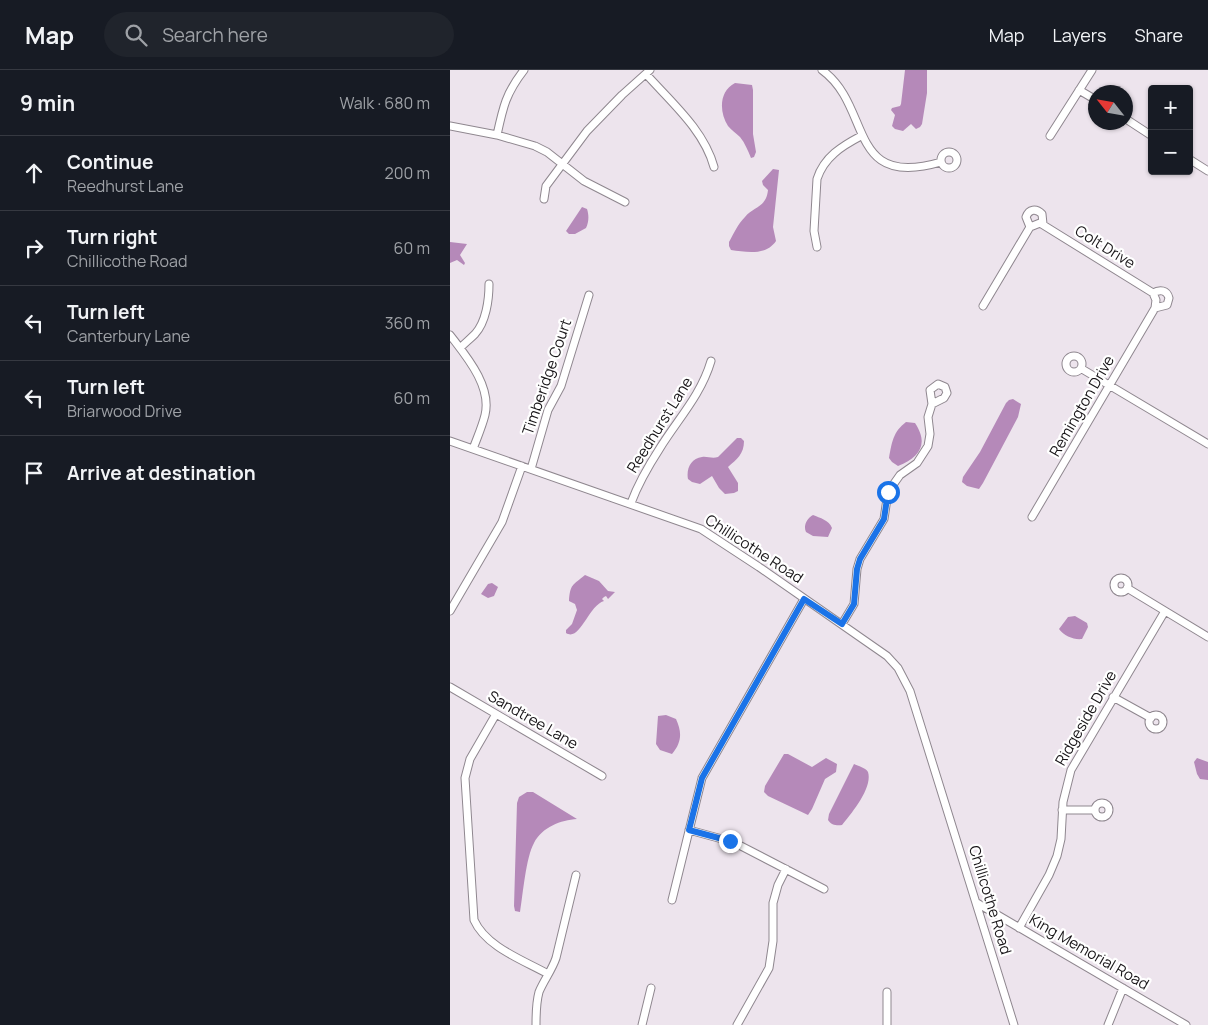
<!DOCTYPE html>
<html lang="en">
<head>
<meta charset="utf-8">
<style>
  :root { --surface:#171b24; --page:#20242c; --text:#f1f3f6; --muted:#9ea1a6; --line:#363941 }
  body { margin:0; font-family:Manrope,sans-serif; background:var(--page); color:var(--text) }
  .controls { position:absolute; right:15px; top:15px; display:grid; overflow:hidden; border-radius:5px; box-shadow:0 1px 4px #0004 }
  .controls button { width:45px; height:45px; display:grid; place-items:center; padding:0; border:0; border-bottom:1px solid var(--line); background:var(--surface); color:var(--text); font:25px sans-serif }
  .compass { position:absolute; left:638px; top:15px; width:45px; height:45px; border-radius:50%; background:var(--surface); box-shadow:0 1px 4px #0004; rotate:301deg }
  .stop { position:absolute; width:15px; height:15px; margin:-11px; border:4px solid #1a73e8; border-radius:50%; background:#fff }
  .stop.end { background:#1a73e8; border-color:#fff; box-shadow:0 1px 5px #0008 }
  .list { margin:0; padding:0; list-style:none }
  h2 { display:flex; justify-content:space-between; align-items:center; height:65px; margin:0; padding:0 20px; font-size:21px }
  h2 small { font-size:16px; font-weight:400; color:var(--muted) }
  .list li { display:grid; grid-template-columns:32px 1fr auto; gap:15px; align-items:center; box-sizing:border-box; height:75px; padding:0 20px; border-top:1px solid var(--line) }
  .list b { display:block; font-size:19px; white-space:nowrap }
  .list p { margin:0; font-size:16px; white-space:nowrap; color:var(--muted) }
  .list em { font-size:16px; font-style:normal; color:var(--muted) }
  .icon { flex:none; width:28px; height:28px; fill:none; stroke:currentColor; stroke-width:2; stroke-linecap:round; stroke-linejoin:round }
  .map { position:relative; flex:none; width:758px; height:955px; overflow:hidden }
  header { display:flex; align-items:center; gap:30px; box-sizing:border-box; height:70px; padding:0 25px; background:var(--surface); border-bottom:1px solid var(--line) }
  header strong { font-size:24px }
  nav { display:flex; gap:28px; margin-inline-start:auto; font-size:18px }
  .search { width:350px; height:45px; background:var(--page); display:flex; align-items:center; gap:12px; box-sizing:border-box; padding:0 18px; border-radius:28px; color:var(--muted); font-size:19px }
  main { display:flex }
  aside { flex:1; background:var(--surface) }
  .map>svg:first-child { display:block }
</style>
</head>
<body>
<header>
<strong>Map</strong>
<div class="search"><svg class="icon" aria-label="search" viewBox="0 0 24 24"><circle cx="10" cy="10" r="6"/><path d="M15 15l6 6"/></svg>Search here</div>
<nav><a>Map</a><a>Layers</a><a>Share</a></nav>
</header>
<main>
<aside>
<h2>9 min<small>Walk · 680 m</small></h2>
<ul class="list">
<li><svg class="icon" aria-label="ahead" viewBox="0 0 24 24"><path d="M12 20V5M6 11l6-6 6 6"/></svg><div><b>Continue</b><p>Reedhurst Lane</p></div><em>200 m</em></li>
<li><svg class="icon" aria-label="right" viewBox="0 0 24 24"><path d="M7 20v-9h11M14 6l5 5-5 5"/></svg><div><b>Turn right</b><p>Chillicothe Road</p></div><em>60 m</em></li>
<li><svg class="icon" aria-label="left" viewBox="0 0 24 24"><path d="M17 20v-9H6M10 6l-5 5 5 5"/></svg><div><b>Turn left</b><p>Canterbury Lane</p></div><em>360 m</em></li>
<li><svg class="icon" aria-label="left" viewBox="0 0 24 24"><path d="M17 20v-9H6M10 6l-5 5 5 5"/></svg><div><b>Turn left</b><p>Briarwood Drive</p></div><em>60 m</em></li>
<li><svg class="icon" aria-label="arrive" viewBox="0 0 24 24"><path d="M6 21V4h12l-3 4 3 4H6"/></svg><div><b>Arrive at destination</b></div></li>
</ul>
</aside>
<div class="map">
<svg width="758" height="955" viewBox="0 0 758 955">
  <rect width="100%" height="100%" fill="#ede4ed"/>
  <path fill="#b589b9" d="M455,0H477V23L472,54L470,57L466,59L461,54L453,61L445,59L442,56L445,45L441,40L442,38L450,36L451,34Z
    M285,13L302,15L303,20V64L306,82L304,87L301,88C298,81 295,73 290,67C286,63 281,60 278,56C269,42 269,21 285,13Z
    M323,99L329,100L323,157L326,171C316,186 296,182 281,180L279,176V172C284,163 288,154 295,147C304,136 316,138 318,120L313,115L312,111Z
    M132,137L137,139C139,145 139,152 136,158L125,164H119L116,161Z
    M0,172L17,174L10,185L15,193L14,195L7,190L0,193Z
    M563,329L571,334L568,347L533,413L529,419L517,416L512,412L513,407L530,382L556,333L559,330Z
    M456,352L465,353C479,374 470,387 448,396L442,392L439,388C442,372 443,362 456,352Z
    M287,368H291L294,371C294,384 287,389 278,397L288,413V421L284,423L275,424L269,418L262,406L250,414L242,412L238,409C236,399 241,388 252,387C257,386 262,389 268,387Z
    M363,445C370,448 379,450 382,458L378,467L363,466L356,462C353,456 357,448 363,445Z
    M135,505L149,511L158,521L165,522L158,529L156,526L154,527L152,529L154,531C138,536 130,572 116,563V560L122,554L127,540L125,534L119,531C120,514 123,515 135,505Z
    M42,513L48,517L44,526L38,528L31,524L38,514Z
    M625,546L637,553L638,557L632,569C624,570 614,566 609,559L618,547Z
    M216,645L226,649C232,662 232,672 222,684L210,680L206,674L208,646Z
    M334,684H338L362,697L376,688L387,694L386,702L375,709L362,739L358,745L318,726L314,722L315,716Z
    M747,688L758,692V710L750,709L747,704L744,692Z
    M404,694C408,696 416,698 418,702C423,718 401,744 392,755C387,756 381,755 378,750L379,744Z
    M77,722H83L127,749C111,750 92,757 84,773C76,787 73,824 70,842L65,841L64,836L67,733L69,727Z"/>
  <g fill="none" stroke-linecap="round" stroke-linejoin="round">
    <g stroke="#8f878f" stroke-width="9">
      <path id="minor" d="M372,0C423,37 396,120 491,92
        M196,4C221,32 254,60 264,97
        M629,20L646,30
        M676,49L702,66
        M0,56L47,65L85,76L97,82L134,111L175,132
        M47,65C53,37 56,23 74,0
        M600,66L642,0
        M491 90a8 8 0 1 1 16 0a8 8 0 1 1-16 0Z
        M739,89L758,101
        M94,129L96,116L137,61L172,25L200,0
        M580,157L576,147C579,139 586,138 592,144L593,154
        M367,177L364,161L367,109C374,87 392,76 411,66
        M703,223C710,219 717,220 719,228L717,235L705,238
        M533,236L580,157L590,153L703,223L706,230L705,238L582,447
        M0,265C16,286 42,316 35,345C32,357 27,368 23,379
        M10,278C15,273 20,269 25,264C36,252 39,230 39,214
        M616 294a8 8 0 1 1 16 0a8 8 0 1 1-16 0Z
        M632,299L758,374
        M0,371L251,459L309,497L437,586L448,598L460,621L564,955
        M81,399L98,340L111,316L139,225
        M181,433C188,414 199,395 210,378C228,349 251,325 261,291
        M664 515a7 7 0 1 1 14 0a7 7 0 1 1-14 0Z
        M677,518L758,567
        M0,541L52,452L72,396
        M392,554L404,534L407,499L410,489L434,449L438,422L450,405L467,393L478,376L480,364L478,347L482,334L480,320L488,314L495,317L497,323L494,328L482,334
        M0,617L152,706
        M663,627L701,648
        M46,644L20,689L15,708L24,850C36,877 73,890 98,904
        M699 652a7 7 0 1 1 14 0a7 7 0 1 1-14 0Z
        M645 740a7 7 0 1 1 14 0a7 7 0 1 1-14 0Z
        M612,740H645
        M239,760L272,769L291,776L374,819
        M222,830L252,708L354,529
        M527,833L736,955
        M569,858L599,805L607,786L611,769L613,732L621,700L715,541
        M437,922V955
        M86,955C86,944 86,933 89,922C94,910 102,900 106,888L126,805
        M192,955L201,918
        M287,955L319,898L323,871V833L328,815L336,799
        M658,955L673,918"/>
    </g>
    <use href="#minor" stroke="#fff" stroke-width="7"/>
  </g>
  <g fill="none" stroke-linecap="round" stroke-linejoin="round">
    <path stroke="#1a73e8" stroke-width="6" d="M280,771L239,760L252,708L354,529L392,554L404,534L407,499L410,489L434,449L438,422"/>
  </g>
  <g text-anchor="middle" stroke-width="4.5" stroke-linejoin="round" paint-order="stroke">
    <g font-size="15" fill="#171417" stroke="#fff">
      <text transform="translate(655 177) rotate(32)" y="5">Colt Drive</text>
      <text transform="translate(97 307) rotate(-71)" y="5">Timberidge Court</text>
      <text transform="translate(632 336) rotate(-60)" y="5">Remington Drive</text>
      <text transform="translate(210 355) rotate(-58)" y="5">Reedhurst Lane</text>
      <text transform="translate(304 479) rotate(33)" y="5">Chillicothe Road</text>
      <text transform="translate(636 648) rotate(-60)" y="5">Ridgeside Drive</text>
      <text transform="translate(83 650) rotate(30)" y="5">Sandtree Lane</text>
      <text transform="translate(540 830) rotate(73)" y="5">Chillicothe Road</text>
      <text transform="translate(639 882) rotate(30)" y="5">King Memorial Road</text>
    </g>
  </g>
</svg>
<div class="controls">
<button>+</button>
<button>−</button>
</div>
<svg class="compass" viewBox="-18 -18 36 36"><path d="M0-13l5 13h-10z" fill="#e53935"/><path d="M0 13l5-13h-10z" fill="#9ea1a6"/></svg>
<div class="stop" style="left:438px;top:422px"></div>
<div class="stop end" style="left:280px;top:771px"></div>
</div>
</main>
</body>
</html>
